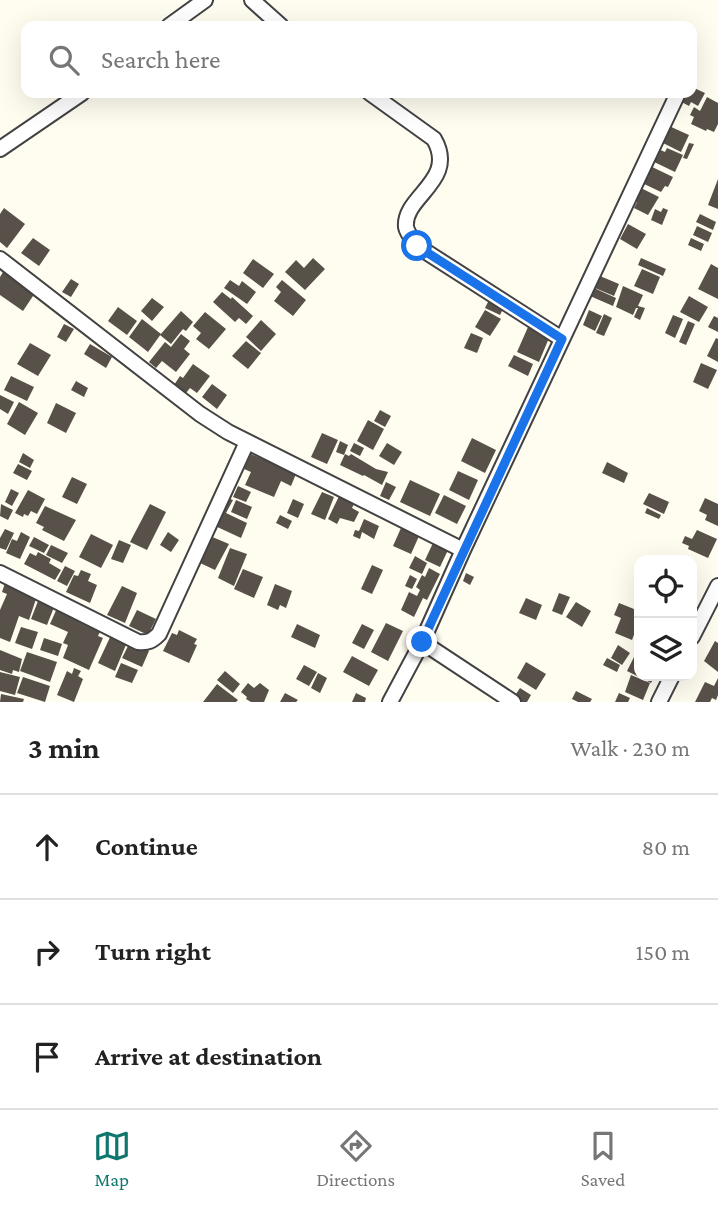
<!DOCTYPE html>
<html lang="en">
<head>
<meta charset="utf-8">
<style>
  :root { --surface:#fff; --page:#f2f2f2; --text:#222; --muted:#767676; --line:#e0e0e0; --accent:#0f766e }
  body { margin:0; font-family:"Crimson Pro",serif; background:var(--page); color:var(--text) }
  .controls { position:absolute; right:21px; bottom:21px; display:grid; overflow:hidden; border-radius:14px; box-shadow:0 7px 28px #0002 }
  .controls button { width:63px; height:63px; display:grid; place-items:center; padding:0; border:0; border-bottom:2px solid var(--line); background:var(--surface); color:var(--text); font:35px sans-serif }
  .stop { position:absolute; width:21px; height:21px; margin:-16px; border:5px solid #1a73e8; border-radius:50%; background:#fff }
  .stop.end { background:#1a73e8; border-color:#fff; box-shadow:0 2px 7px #0008 }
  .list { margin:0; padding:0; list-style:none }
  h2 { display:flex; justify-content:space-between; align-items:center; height:91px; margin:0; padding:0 28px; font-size:30px }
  h2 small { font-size:23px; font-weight:400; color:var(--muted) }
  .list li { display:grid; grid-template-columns:46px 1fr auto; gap:21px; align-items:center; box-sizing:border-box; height:105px; padding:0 28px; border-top:2px solid var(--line) }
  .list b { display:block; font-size:26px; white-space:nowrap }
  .list em { font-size:23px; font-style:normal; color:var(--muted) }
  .icon { flex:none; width:38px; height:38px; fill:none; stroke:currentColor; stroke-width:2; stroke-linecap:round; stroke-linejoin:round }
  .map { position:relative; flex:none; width:718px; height:702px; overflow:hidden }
  .search { position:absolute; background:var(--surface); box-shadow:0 7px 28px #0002; left:21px; right:21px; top:21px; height:77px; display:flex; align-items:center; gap:18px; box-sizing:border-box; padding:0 24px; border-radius:14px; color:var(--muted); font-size:26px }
  .sheet { height:406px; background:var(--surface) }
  nav { display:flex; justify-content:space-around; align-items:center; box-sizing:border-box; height:98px; border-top:2px solid var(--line); background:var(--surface); font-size:19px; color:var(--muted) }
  nav a { display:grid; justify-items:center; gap:4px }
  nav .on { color:var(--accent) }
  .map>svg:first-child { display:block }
</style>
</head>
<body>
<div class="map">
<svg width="718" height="702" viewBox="0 0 718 702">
  <rect width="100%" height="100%" fill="#fffdf0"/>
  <path fill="#58514a" d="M692,87L705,93L698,106L691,102L689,106L678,100L682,93H692Z
    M707,97L718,103V124L714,132L707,129L706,131L691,124L694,117L690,115L694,107L700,111Z
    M669,126L689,135L681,152L661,142Z
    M689,143L694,144L687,159L683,158Z
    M656,148L665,152L667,148L683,155L675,172L650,160Z
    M648,165L673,177L668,187L665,186L661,192L640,182Z
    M718,179V209L708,205Z
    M639,187L659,197L648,215L634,208L637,202L633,200Z
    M4,208L25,224L7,248L0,242V214Z
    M663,208L668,210L662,225L651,220L655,209L661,212Z
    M700,214L716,222L713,230L696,222Z
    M628,224L646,234L637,249L620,239Z
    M697,226L712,233L708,242L693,235Z
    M33,238L50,250L39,266L21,253Z
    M691,238L704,244L701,251L688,245Z
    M313,258L325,269L305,290L285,272L296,260L304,268Z
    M641,258L666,269L663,276L638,265Z
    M253,259L274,274L263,288L243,273Z
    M711,264L718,268V299L698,289Z
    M642,269L660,277L653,294L634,286Z
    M3,272L35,293L23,311L0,295V277Z
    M600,276L619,284L614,296L595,288Z
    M71,279L79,284L71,297L62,292Z
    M230,280L239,286L242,281L256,292L247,304L224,288Z
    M282,280L306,300L293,316L274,301L281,292L276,287Z
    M623,286L643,295L638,306L645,308L640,320L634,317L638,308H636L633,315L616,307Z
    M594,288L616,298L613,306L590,296Z
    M222,292L231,299L232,297L253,316L246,324L239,318L235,322L213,302Z
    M689,296L708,307L699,322L680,312Z
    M152,298L164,307L152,321L141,311Z
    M489,300L504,307L500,315L485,308Z
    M118,307L137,321L127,335L108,321Z
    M485,310L501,319L490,336L475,327Z
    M589,310L602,316L595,331L583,325Z
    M181,311L193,322L186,331L183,329L171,344L160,335Z
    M205,312L226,329L209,349L196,339L201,333L193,326Z
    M604,314L612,318L604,336L596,333Z
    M673,315L683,319L675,338L665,333Z
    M714,316L718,318V332L708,327Z
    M142,319L161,334L148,352L129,337Z
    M261,320L276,334L261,351L246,337Z
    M688,321L695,324L686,345L679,342Z
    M64,324L74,329L66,342L57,337Z
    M528,327L549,338L539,362L517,352Z
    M471,333L483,338L477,353L464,348Z
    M181,334L190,341L184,349L190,354L176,372L162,361L156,368L149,362L165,342L171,347Z
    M716,338L718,339V362L707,356Z
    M246,341L261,353L248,369L232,356Z
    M30,343L51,355L38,376L17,364Z
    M90,344L112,357L106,368L84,354Z
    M514,355L533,364L528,376L508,366Z
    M701,363L717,370L708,389L693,382Z
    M193,364L210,376L197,393L190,388L186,393L174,385L180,376L183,378Z
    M11,376L34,387L27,401L4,390Z
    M76,381L88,388L84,397L71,390Z
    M212,384L227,395L217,409L202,397Z
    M0,395L14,402L8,414L0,409Z
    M19,402L38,413L25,435L7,424Z
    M56,403L76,413L66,433L47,423Z
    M380,410L391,416L385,427L374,421Z
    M368,420L384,429L373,450L357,441Z
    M322,433L338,440L327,464L311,457Z
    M472,438L496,450L485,473L461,461Z
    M340,441L348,445L344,455L336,452Z
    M354,443L364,448L360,456L350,451Z
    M387,443L402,452L394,465L379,456Z
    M23,453L34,460L30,468L19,462Z
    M251,454L296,474L291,486L281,481L274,497L245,485L251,472L244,469Z
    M345,454L349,456L351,454L376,469L388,472L382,485L364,475L363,476L340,465Z
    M607,462L628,473L624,483L602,473Z
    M18,464L32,471L27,480L13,473Z
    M458,471L478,480L469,500L449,490Z
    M72,477L87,484L77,504L62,497Z
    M410,480L440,494L430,516L400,502Z
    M386,482L396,487L389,500L380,496Z
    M238,486L251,492L246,502L233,497Z
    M11,489L19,493L12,506L5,502Z
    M28,490L45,499L37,514L31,511L28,516L24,514L23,517L15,513Z
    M322,492L334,497L325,520L311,514Z
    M341,492L356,500L352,508L359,512L354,522L340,518L337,524L328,519Z
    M649,493L669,502L664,514L643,504Z
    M444,495L466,506L457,524L435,513Z
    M705,498L718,504V526L705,520L707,515L699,511Z
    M230,499L233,500L226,513L247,523L241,538L213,525L222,507L225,508Z
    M293,499L304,504L298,518L287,513Z
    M236,500L252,507L247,519L231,512Z
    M1,504L13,510L8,520L0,516Z
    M150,504L166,512L147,550L130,542Z
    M45,506L76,520L64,541L42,530L44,527L36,523Z
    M647,508L661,515L659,519L645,513Z
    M280,515L292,521L288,529L276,523Z
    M364,519L379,526L374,539L362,532L360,539L353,536L355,530L359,531Z
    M401,528L419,536L411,554L393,546Z
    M5,529L14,533L6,550L0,548V538Z
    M697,530L717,539L708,558L688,549L689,546L682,543L685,536L692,539Z
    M21,532L30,537L20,559L6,553L12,539L17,541Z
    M168,532L179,540L171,552L160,545Z
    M91,534L113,545L101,568L79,557Z
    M210,536L229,544L215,570L198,562Z
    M34,537L49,545L44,553L29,546Z
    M119,540L131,545L123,563L111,559Z
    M433,543L448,550L440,567L425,560Z
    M51,545L68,553L62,563L46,555Z
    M230,548L247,554L234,586L218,578Z
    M38,552L51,559L49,563L61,570L55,580L24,564L30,553L36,556Z
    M415,556L427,563L422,574L409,568Z
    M372,565L383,570L372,594L361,589Z
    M65,566L75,571L67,586L57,581Z
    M429,568L440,574L427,600L423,598L414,617L401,610L409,592L417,596L420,590L416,587L422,575L425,577Z
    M243,569L263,577L254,598L234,589Z
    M81,570L91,574L88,581L97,585L90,603L66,592L74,575L78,576Z
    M466,573L474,577L470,585L463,581Z
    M410,575L417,579L412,589L405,586Z
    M5,583L38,593L29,620L19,616L10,642L0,638V610L7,594L2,592Z
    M275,584L292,591L286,608L280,605L278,610L267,605Z
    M122,586L137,593L125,623L107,615Z
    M559,593L570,597L562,615L552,611Z
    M40,596L56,602L47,625L31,619Z
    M526,598L542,605L536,620L519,613Z
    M576,602L591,611L582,627L566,617Z
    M619,603L639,611V622L632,640L615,633L621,618L614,615Z
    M58,606L103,625L98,636L103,638L89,670L63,658L68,645L63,643L68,632L50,624Z
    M137,610L156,619L148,635L129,626Z
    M386,623L403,631L388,661L371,652Z
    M297,624L320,635L315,648L291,637Z
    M362,624L374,630L364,649L352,643Z
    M21,627L38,632L32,649L15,643Z
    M179,630L197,639L194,644L197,645L189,663L163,651L172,633L177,635Z
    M112,633L128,640L115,671L98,663Z
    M44,638L62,644L58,656L40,650Z
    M715,641L718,643V672L704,661Z
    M130,642L149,651L142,667L122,658Z
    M618,645L630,653L622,665L611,658Z
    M0,650L22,659L19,672L13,670L12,674L0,670Z
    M27,652L57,662L50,682L20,671Z
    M352,656L378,670L369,686L343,672Z
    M634,657L639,660V676H655L651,683L627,671Z
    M607,658L620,665L617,672L603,665Z
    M526,662L546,674L536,690L517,678Z
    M121,663L138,670L132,683L115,677Z
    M304,665L317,672L309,686L296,679Z
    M74,668L81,671L78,676L83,679L74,702L57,695L67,671L72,674Z
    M225,671L240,684L233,693L217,680Z
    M0,672L20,677L15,695L0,691Z
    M318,673L327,678L320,693L311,688Z
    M631,675L650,683L643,700L625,692Z
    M23,677L50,686L45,702L17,693Z
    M718,678V695L716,700L712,698L710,702H695L705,682L714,686Z
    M248,683L254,688L260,683L269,690L264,702H251L246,699L247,697L241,692Z
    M217,684L238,700L236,702H203Z
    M520,688L531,695L527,702H522L514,697Z
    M576,691L592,699L590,702H578L572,699Z
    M285,693L298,700L296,702H280Z
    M356,693L366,698L365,702H352Z
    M619,693L630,698L628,702H615Z
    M1,694L24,699L23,702H0Z"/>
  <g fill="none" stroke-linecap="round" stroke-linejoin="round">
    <g stroke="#424242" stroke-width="18">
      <path id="minor" d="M252,0L281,26
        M169,26L205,0
        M370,93L434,139C458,181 403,196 406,227C407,233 413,240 417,246L562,339
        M0,149L82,93
        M0,259L200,414L228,432L463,550
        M0,573L138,642C148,643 152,641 159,634L247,442
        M692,637L718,586
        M422,642L513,702
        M390,702L422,642L463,550L678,93
        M659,702L672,676"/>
    </g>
    <use href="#minor" stroke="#fff" stroke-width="14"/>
  </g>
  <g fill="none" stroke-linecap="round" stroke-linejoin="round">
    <path stroke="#1a73e8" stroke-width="9" d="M417,246L562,339L422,642"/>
  </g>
</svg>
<div class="controls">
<button><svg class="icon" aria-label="locate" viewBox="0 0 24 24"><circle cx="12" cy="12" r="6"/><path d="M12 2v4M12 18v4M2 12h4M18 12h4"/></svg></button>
<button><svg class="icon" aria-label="layers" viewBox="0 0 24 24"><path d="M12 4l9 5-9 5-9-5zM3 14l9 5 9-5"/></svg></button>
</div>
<div class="stop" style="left:417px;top:246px"></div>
<div class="stop end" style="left:422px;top:642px"></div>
<div class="search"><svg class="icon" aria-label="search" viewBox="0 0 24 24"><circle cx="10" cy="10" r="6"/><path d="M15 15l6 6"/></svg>Search here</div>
</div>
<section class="sheet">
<h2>3 min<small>Walk · 230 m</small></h2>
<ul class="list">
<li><svg class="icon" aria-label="ahead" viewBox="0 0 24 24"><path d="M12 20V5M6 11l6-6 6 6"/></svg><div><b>Continue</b></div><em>80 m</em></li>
<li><svg class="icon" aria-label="right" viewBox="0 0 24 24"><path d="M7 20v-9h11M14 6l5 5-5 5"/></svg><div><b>Turn right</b></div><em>150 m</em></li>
<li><svg class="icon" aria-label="arrive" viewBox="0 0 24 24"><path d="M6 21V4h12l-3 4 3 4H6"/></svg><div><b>Arrive at destination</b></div></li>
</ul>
</section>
<nav>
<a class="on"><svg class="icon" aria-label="map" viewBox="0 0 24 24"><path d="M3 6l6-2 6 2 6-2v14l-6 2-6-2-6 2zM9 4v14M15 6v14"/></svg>Map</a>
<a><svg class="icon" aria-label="directions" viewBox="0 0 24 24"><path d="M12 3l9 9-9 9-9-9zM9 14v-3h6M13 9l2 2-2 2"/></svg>Directions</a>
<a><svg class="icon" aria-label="saved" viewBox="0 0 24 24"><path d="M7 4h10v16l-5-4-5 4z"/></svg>Saved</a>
</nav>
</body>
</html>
